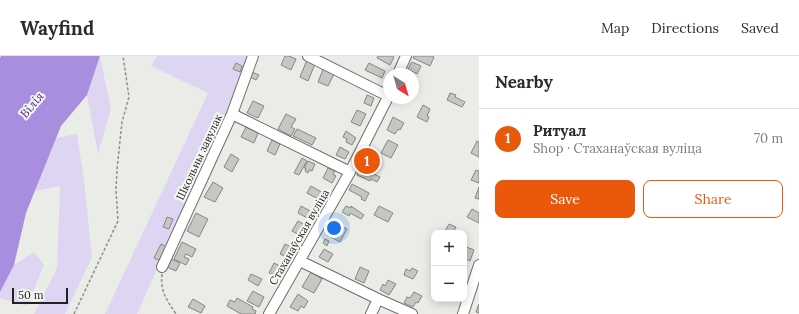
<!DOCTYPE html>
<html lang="en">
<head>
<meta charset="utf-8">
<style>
  :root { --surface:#fff; --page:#f2f2f3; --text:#2b2b33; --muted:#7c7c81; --line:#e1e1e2; --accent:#ea580c }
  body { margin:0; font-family:Lora,serif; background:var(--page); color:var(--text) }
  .controls { position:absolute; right:12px; bottom:12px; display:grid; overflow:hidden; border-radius:8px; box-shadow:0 2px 10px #0003 }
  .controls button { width:36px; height:36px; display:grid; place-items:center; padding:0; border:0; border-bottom:1px solid var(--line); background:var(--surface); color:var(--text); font:20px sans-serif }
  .compass { position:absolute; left:383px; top:12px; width:36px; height:36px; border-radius:50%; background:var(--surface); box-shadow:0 2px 10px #0003; rotate:143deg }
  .scale { position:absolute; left:12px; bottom:10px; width:56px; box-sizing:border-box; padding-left:4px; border:2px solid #222321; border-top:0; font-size:11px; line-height:14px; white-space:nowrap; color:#222321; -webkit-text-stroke:3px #f7faf4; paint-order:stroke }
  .you { position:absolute; left:334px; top:172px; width:14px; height:14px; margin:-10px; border:3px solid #fff; border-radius:50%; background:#1a73e8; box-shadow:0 0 0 6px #1a73e833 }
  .badge { display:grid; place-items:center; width:26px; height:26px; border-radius:50%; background:var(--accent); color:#fff; font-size:13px; font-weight:700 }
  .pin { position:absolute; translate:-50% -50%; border:2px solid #fff; box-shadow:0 1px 4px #0006 }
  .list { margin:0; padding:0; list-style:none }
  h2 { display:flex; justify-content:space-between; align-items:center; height:52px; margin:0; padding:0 16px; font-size:17px }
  h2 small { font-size:13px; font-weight:400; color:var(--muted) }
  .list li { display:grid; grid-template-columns:26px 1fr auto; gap:12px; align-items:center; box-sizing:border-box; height:60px; padding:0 16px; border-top:1px solid var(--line) }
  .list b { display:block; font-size:15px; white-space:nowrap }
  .list p { margin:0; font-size:13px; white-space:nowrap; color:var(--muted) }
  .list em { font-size:13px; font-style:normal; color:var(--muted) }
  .actions { display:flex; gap:8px; padding:12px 16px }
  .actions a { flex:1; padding:9px 0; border:1px solid var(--accent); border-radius:8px; text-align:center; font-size:14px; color:var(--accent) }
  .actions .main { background:var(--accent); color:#fff }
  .map { position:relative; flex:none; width:479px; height:258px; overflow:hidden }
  header { display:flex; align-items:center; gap:24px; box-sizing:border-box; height:56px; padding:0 20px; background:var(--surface); border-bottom:1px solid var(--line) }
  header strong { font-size:19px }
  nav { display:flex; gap:22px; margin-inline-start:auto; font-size:14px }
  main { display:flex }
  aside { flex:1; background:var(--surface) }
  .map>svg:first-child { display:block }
</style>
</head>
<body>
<header>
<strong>Wayfind</strong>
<nav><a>Map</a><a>Directions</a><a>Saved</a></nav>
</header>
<main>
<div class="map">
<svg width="479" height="258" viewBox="0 0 479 258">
  <rect width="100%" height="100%" fill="#eaede7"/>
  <path fill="#ded5f3" d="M157,0H249L228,55L137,258H105L208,37L151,10Z
    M100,1L111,53L98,98L87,39Z
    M77,78L84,124L92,201L65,258H34L57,212L60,130L35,135L56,82Z
    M34,196L44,209L27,250L0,242V236L14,209Z"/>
  <path fill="#a98edf" d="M1,0H100L87,39L61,70L26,157L14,209L0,236V2Z"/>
  <path fill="#c5c7c2" stroke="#858782" d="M285,0H289L296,3L291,14L281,9Z
    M378,0H392L394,1L390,9L377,2Z
    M414,0H432L434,1L430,10L413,2Z
    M307,4L315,8L308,25L300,21Z
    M412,6L421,10L417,18L408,13Z
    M236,7L242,10L240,16L233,13Z
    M369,7L385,15L382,22L365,14Z
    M324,11L335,16L328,30L318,26Z
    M252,16L259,19L256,24L250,21Z
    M450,37L456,39L455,41L465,46L462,51L447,44Z
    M367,39L374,42L371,50L364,47Z
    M395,42H404L401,47L394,43Z
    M253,45L264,50L258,62L247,57Z
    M423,49L430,53L427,60L429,61L427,66L417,61Z
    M357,54L366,58L360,70L351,66Z
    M286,58L296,63L291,71L295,73L291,80L278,73Z
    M393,61L404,67L400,74L398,73L395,78L387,74Z
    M246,71L256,75L255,76L258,77L254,87L241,81Z
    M297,73L316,82L312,89L293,80Z
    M346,75L356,82L352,89L346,86L347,83L343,81Z
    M272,84L280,88L275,99L267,95Z
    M388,84L398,89L391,102L381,97Z
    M477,85L479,86V101L471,97Z
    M340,91L349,96L345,103L336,99Z
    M231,98L239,103L232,116L224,111Z
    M366,100L379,107L375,115L362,108Z
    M302,102L307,105L299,119L294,117Z
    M308,105L315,108L312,115L309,114L308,117L305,115L306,112H304Z
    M360,111L380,121L377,126L371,123L370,125L357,119Z
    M328,112L335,115L333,118L336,120L332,127L323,122Z
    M476,114L479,115V127L471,124Z
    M192,115L197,118L194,126L188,123Z
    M213,126L223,132L215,146L204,141Z
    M352,128L369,137L365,145L361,143L362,141L349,134Z
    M311,130L325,138L322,145L307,137Z
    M479,131V143L475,142Z
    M301,150L314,157L311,164L298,157Z
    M346,150L351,152V150L364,159L361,163L350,157L349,160L342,156Z
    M379,150L393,157L388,166L374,159Z
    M472,153L479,157V167L467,161Z
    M196,157L208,163L199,181L187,175Z
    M167,161L173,163L169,173L163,171Z
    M298,165L307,170L301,180L292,175Z
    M333,166L347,173L340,186L327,179Z
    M449,168L456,171L454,175L457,177H444Z
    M325,183L329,185L327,190L323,187Z
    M182,186L196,193L192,201L186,198L184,201L189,203L186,209L174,203Z
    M161,188L167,191L161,205L154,202Z
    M285,188L295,193L289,202L280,198Z
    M464,190L474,194L470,205L464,202Z
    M324,193L333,198L328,206L319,201Z
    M171,203L180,207L176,215L167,211Z
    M274,207L282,211L278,220L269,217Z
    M360,211L369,215L364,227L355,223Z
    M412,212L418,215L413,223L404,219L406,213L410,215Z
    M311,216L322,223L314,237L302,231Z
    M251,218L262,223L258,230L248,224Z
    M388,224L396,228L389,239L380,234L383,228L385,230Z
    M253,235L264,241L259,251L247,245Z
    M414,236L422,240L418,247L416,246L413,251L404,247L407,241L410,242Z
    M298,238L308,245L304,252L301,250L298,255L290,251Z
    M237,242L253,251L252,253L256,255L255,258H241L227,250L230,244L235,246Z
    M193,243L205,250L201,257L188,251Z
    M479,248V257L476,256Z"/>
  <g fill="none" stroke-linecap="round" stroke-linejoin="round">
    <g stroke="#6c6f6a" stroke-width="12">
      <path id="minor" d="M308,0L382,37L389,38
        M398,18L406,0
        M232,58L350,116
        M300,205L378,243L412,258
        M162,211L232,58L253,0
        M269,258L350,116L389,39
        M371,258L378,243
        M463,258L479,209"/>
    </g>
    <path stroke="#8e908c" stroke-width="1.5" stroke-dasharray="3 2" stroke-linecap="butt" d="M162,218C160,236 167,244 176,258
      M74,258L118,165L116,134L117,113L122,66L129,41L123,0"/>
    <use href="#minor" stroke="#fff" stroke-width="10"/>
  </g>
  <g text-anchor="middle" stroke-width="4" stroke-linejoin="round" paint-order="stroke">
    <g font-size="11" fill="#222321" stroke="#f7faf4">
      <text transform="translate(199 101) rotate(-65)" y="4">Школьны завулак</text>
      <text transform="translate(299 181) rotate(-60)" y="4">Стаханаўская вуліца</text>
    </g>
    <g font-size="12" font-style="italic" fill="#4d2483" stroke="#f7faf4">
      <text transform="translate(32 49) rotate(-50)" y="4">Вілія</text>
    </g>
  </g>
</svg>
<div class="controls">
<button>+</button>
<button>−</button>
</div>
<svg class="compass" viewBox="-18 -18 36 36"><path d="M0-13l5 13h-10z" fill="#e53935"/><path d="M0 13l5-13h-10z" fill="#7c7c81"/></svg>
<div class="scale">50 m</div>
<div class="you"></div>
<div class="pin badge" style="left:367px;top:105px">1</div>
</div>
<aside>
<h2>Nearby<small></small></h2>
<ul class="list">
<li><span class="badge">1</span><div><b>Ритуал</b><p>Shop · Стаханаўская вуліца</p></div><em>70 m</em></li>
</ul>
<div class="actions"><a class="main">Save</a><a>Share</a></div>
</aside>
</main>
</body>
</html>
